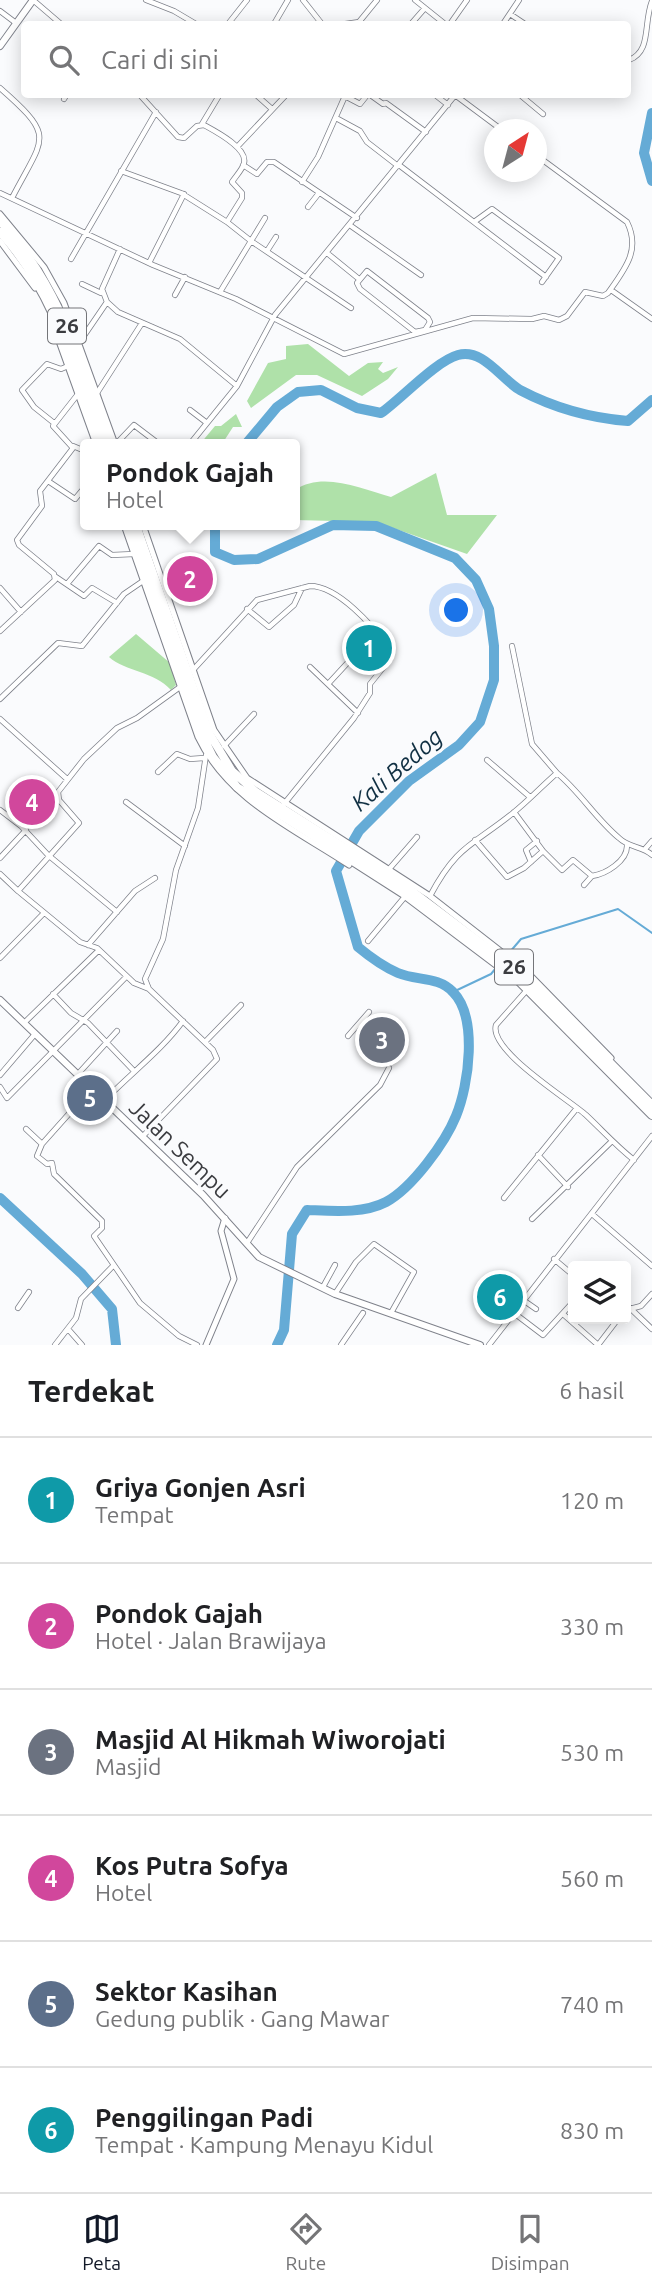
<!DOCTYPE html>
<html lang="id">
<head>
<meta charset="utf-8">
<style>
  :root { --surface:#fff; --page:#f6f6f6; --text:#202124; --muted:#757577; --line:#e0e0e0; --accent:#111827 }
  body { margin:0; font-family:Ubuntu,sans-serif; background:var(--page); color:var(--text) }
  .controls { position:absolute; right:21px; bottom:21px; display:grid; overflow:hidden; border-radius:7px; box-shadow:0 4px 18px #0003 }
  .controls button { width:63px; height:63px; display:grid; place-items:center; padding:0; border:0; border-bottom:2px solid var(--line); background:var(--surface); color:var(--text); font:35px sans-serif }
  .compass { position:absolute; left:484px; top:119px; width:63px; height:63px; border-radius:50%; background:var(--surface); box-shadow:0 4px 18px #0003; rotate:36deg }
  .you { position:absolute; left:457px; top:611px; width:24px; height:24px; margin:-18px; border:5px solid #fff; border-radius:50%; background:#1a73e8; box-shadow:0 0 0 10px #1a73e833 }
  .badge { display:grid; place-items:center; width:46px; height:46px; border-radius:50%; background:var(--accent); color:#fff; font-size:23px; font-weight:700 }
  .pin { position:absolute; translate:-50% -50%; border:4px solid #fff; box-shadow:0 2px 7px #0006 }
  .popup { position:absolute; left:80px; top:439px; width:220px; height:91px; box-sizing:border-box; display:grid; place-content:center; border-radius:7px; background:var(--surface); filter:drop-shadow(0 2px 5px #0005); font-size:23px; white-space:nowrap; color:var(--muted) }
  .popup b { font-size:26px; color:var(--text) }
  .popup::after { content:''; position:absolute; left:50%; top:100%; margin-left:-14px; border:14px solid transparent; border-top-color:var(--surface) }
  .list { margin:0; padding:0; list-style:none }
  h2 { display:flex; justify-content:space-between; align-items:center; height:91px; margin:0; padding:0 28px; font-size:30px }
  h2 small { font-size:23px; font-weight:400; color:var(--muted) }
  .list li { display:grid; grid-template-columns:46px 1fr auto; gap:21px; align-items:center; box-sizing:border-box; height:126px; padding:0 28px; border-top:2px solid var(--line) }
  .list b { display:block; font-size:26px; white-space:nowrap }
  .list p { margin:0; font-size:23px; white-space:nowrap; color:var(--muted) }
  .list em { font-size:23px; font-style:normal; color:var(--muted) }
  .icon { flex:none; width:38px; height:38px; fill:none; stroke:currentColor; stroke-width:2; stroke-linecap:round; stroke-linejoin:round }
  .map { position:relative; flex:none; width:652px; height:1345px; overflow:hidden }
  .search { position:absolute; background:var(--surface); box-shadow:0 4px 18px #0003; left:21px; right:21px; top:21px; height:77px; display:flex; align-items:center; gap:18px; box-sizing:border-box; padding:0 24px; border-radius:7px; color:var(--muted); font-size:26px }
  .sheet { height:847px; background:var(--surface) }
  nav { display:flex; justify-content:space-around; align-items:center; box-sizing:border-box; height:98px; border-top:2px solid var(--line); background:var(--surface); font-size:19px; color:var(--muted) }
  nav a { display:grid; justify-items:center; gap:4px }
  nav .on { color:var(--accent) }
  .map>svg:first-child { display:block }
</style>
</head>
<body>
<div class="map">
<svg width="652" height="1345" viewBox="0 0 652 1345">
  <rect width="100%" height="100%" fill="#fafbfd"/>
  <path fill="#afe1a9" d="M308,344L349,376L368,363L383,362L378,369L383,373L398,367L388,379L362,396L317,375H296L251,408L247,401L268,363L286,359V346Z
    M236,414L242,427H233L222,444H200L215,426H221Z
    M436,473L447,515H497L467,554L376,522L295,520V490C323,471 362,489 391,497Z
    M136,634L170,663L176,685L171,690C154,671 126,672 109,657Z"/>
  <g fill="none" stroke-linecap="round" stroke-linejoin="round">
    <path stroke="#65abd6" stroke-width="2" d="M509,953L521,939L618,909L652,933
      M453,992L491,974L496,968"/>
    <path stroke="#65abd6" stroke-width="10" d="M652,113L644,153L652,181
      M246,444L277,407L298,392L321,390L357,408L381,413C402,398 436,361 458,355C483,348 501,379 520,390C554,408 590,418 628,421L652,400
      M215,525V552L234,560L258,559L333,525L376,526L455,558L476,580L489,609L494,646V680L480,722L459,745L409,781L359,831L336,871L358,947C370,957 384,967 398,973C417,981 438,976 453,992C478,1017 469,1085 456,1116C445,1143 412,1188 386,1202C363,1214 332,1211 307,1210L292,1234L284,1330L277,1345
      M0,1198L82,1274L112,1309L116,1345"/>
    <g stroke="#7f828b" stroke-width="6">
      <path id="minor" d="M33,0L61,24
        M146,0L174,11L196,24
        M303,0L322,24
        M415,0L445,24
        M0,11L16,23
        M510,14L525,24
        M228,24L247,0
        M274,24L288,0
        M345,24L359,22L377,0
        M411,24L425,8
        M450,24L467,0
        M503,24L519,0
        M629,60C652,51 643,24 652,1
        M0,88C57,138 44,136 12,198
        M139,94L178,137L184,138L197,126L204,125C215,131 248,148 244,163C243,169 235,177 232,182L242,193V198L227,222L251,241L220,292
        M255,94L272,109
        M341,94L360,104L368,94
        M369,94L383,104L386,103L426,132
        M434,94L448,105
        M519,94L543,114
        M455,95L502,130
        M64,99L67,94
        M336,118L360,131L367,142L398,166
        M202,124L220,94
        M237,147L287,94
        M243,165L257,174L267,162H274L357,218
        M399,165L546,277
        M121,171L181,193L227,222
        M302,182L318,157L345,96
        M0,193L153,265L236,299L344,354L473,318L532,319L544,316L559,320L567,316L585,292L603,296L608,293C625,269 641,250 627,222L536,155
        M308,207L319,193
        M265,218L251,241L351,308
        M474,222L492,209L559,258L542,282
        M351,226L421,275
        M120,249L102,289L107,302L118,312L180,339L237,386
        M267,251L276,237
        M327,253L359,279
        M71,259L156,112
        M149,263L184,194
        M367,271L428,318L430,322L425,330L415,332L360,289L357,283Z
        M82,284L101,293
        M611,290L652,319
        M175,295L185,277
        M79,343L107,302
        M97,393L142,323
        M190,410L207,423
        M54,423L34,407L22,390L47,364L61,369L68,366
        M116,444L134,425L159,444
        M190,444L237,386L275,315L456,94
        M73,446L85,451
        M48,481L75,499L85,487
        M56,577L84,596L92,588L117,603
        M67,584L99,546L112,555L134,554
        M0,588L21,612
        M247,609L269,627L294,605L302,588
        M0,631L55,580L54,574L19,545L17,540L42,506L40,491L73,448L53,426L78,394
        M512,646L532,744L557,773
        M310,667L358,713
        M193,670L257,600L310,586C338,586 373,626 388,647L390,659L370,684V693L354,718L284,804
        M328,684L376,632
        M0,699L58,643L82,646L124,594L143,581
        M0,719L67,779
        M224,746L254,714
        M487,760L530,797
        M158,772L177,754L190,759L204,758
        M58,794L47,799L21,826L48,855L117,912
        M126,802L185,846
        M0,810L21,826
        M514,812L543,851L562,870L573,860L592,876C606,874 627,861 627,846
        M475,840L507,877L524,868L543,851
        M645,849L652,841
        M0,858L26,830
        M531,862L526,850L537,841
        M390,868L417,837
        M0,874L18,891
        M584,885L592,876
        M430,896C457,845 472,846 513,813C528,801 542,786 557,773C580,792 596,819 619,838C629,848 643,846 652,855
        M368,941L403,899
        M88,945L135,891L155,878
        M0,958L44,913
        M149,989L134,983L97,948L80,942L18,891L79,823L59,800L58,792L84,759L117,728L137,718L180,687
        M527,990L496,1025C488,1050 568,1099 586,1115C602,1130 616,1146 634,1160
        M53,994L71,1013L88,1023L133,1070
        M24,1023L99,950
        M348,1036L369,1012
        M205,1042L241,1005
        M78,1074L117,1031
        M0,1075L35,1034
        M0,1087L7,1098L126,977
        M92,1088L42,1144L37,1156L47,1164L52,1163L54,1174L102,1221V1228L94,1236L140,1303L179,1336L197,1345
        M105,1100C131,1073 161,1051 183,1021
        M26,1129L42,1144
        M143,1136L217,1059L213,1050L149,989L145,979L163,939L176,870L198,808L206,755
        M538,1155L568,1187
        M504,1198L577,1108
        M592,1214L652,1266
        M532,1219L611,1142
        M247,1243L297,1167L380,1085L389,1068
        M554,1259L573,1275
        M323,1287L335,1265
        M335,1294L356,1262L374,1244L414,1272L391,1313
        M523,1300L536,1309
        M18,1308L29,1292
        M630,1308L652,1329
        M626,1310L641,1306L652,1294
        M514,1313L543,1335L573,1302
        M563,1314L598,1345
        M68,1329L82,1345
        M55,1345L76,1318L81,1299L112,1267
        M341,1345L363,1313
        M489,1345L652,1136
        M598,1345L618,1319"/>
    </g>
    <g stroke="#7f828b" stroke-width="7">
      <path id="tertiary" d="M0,214L44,267L64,303L115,444
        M0,241L35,288
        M51,319L96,444
        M124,525L198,737C228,800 293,828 349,865
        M143,525L214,730L247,778L430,896L525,970L611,1058
        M206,1345L234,1279L221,1231L225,1218"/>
    </g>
    <g stroke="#7f828b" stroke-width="8">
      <path id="secondary" d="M0,46L33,0
        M0,1000L203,1195L259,1257L335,1294L480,1345"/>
    </g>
    <g stroke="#7f828b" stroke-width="10">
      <path id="trunk" d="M0,221C61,288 80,361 109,444
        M0,232C55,292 74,369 101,444
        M129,525L202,735L213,757L237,787L404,894L518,980L652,1115
        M136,525L209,733L232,771L256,792L405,886L522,974L652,1105"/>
    </g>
    <use href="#minor" stroke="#fff" stroke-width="4.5"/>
    <use href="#tertiary" stroke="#fff" stroke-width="5"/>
    <use href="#secondary" stroke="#fff" stroke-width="6"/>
    <use href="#trunk" stroke="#fff" stroke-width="8"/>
  </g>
  <g text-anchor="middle" stroke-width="6" stroke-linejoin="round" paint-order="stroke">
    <g fill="#fafbfd" stroke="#747579" stroke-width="2">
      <rect x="48" y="308.5" width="38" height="35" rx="5"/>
      <rect x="495" y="949.5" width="38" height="35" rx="5"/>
    </g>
    <g font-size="21" font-weight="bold" fill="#3b3c40">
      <text x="67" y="333">26</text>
      <text x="514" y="974">26</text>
    </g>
    <g font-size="23" fill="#3b3c40" stroke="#fafbfd">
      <text transform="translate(180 1149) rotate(44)" y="8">Jalan Sempu</text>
    </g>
    <g font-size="24" font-style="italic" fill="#113043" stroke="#fafbfd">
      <text transform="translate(397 770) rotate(-41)" y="8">Kali Bedog</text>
    </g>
  </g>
</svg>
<div class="controls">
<button><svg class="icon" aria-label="layers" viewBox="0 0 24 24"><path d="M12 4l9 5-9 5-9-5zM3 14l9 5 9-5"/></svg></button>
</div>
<svg class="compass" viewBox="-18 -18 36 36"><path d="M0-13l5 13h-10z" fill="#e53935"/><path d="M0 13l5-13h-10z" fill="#757577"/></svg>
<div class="you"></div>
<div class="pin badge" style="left:369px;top:648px;background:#0f9aa8">1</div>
<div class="pin badge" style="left:190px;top:579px;background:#d1479c">2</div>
<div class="popup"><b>Pondok Gajah</b>Hotel</div>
<div class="pin badge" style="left:382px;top:1040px;background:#6b7280">3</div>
<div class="pin badge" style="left:32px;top:802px;background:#d1479c">4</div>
<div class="pin badge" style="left:90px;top:1098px;background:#5c6f8a">5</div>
<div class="pin badge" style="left:500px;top:1297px;background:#0f9aa8">6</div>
<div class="search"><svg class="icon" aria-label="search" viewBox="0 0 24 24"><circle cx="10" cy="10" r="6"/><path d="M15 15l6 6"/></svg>Cari di sini</div>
</div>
<section class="sheet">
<h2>Terdekat<small>6 hasil</small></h2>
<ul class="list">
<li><span class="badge" style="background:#0f9aa8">1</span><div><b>Griya Gonjen Asri</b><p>Tempat</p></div><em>120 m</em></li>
<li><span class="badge" style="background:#d1479c">2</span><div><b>Pondok Gajah</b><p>Hotel · Jalan Brawijaya</p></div><em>330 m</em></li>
<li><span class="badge" style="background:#6b7280">3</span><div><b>Masjid Al Hikmah Wiworojati</b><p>Masjid</p></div><em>530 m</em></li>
<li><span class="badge" style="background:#d1479c">4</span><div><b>Kos Putra Sofya</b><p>Hotel</p></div><em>560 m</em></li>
<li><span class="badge" style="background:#5c6f8a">5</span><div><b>Sektor Kasihan</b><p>Gedung publik · Gang Mawar</p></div><em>740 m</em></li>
<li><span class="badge" style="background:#0f9aa8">6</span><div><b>Penggilingan Padi</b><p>Tempat · Kampung Menayu Kidul</p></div><em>830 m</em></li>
</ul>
</section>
<nav>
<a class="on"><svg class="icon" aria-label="map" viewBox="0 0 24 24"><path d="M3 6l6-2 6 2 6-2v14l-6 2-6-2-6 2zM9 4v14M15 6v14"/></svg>Peta</a>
<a><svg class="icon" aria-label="directions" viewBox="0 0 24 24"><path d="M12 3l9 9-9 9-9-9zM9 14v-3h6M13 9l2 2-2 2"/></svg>Rute</a>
<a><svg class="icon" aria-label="saved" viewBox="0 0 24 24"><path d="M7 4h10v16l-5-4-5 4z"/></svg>Disimpan</a>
</nav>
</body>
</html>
